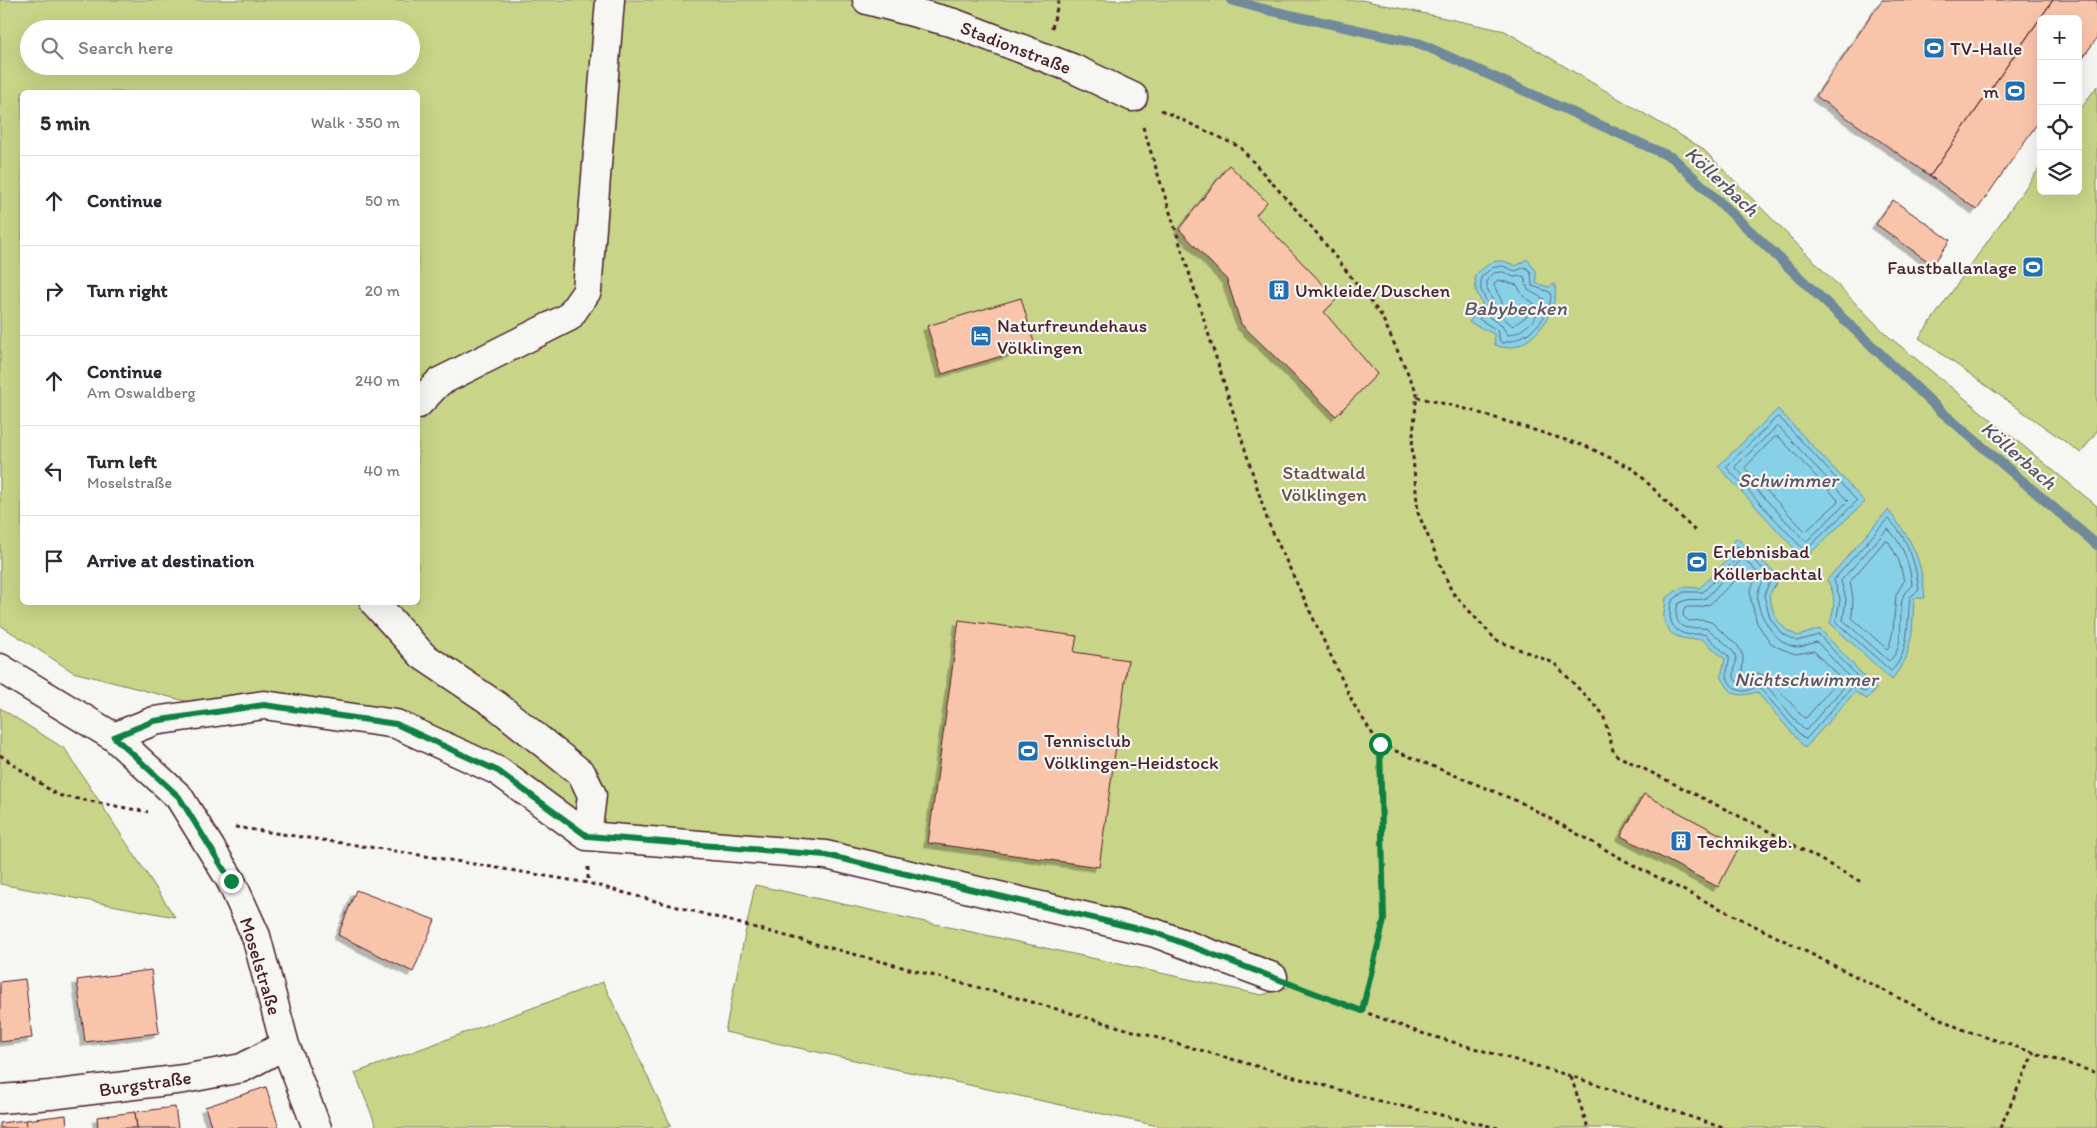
<!DOCTYPE html>
<html lang="en">
<head>
<meta charset="utf-8">
<style>
  :root { --surface:#fff; --page:#f7f7f7; --text:#2b2b33; --muted:#7c7c81; --line:#e1e1e2 }
  body { margin:0; font-family:Itim,sans-serif; background:var(--page); color:var(--text) }
  .controls { position:absolute; right:15px; top:15px; display:grid; overflow:hidden; border-radius:8px; box-shadow:0 5px 20px #0002 }
  .controls button { width:45px; height:45px; display:grid; place-items:center; padding:0; border:0; border-bottom:1px solid var(--line); background:var(--surface); color:var(--text); font:25px sans-serif }
  .stop { position:absolute; width:15px; height:15px; margin:-11px; border:4px solid #0b8043; border-radius:50%; background:#fff }
  .stop.end { background:#0b8043; border-color:#fff; box-shadow:0 1px 5px #0008 }
  .list { margin:0; padding:0; list-style:none }
  h2 { display:flex; justify-content:space-between; align-items:center; height:65px; margin:0; padding:0 20px; font-size:21px }
  h2 small { font-size:16px; font-weight:400; color:var(--muted) }
  .list li { display:grid; grid-template-columns:32px 1fr auto; gap:15px; align-items:center; box-sizing:border-box; height:90px; padding:0 20px; border-top:1px solid var(--line) }
  .list b { display:block; font-size:19px; white-space:nowrap }
  .list p { margin:0; font-size:16px; white-space:nowrap; color:var(--muted) }
  .list em { font-size:16px; font-style:normal; color:var(--muted) }
  .icon { flex:none; width:28px; height:28px; fill:none; stroke:currentColor; stroke-width:2; stroke-linecap:round; stroke-linejoin:round }
  .map { position:relative; flex:none; width:2097px; height:1128px; overflow:hidden }
  .search { position:absolute; background:var(--surface); box-shadow:0 5px 20px #0002; left:20px; top:20px; width:400px; height:55px; display:flex; align-items:center; gap:12px; box-sizing:border-box; padding:0 18px; border-radius:28px; color:var(--muted); font-size:19px }
  .panel { position:absolute; background:var(--surface); box-shadow:0 5px 20px #0002; left:20px; top:90px; width:400px; height:515px; border-radius:8px }
  .map>svg:first-child { display:block }
</style>
</head>
<body>
<div class="map">
<svg width="2097" height="1128" viewBox="0 0 2097 1128">
  <defs>
    <filter id="shadow"><feDropShadow dx="-4.5" dy="4.5" stdDeviation="0" flood-color="#0004"/></filter>
  </defs>
  <rect width="100%" height="100%" fill="#f6f6f2"/>
  <filter id="ink" filterUnits="userSpaceOnUse"><feTurbulence type="fractalNoise" baseFrequency=".02" numOctaves="2"/><feDisplacementMap in="SourceGraphic" scale="10" xChannelSelector="R" yChannelSelector="G"/><feConvolveMatrix kernelMatrix="1 2 1 2 8 2 1 2 1" color-interpolation-filters="sRGB"/></filter>
  <g filter="url(#ink)">
    <path fill="#c8d487" stroke="#897a59" fill-rule="evenodd" d="M0,0H1362L1505,31L1702,148L1888,336L2097,506V1128H1167L725,1032L755,885L1262,995L1294,985L1155,933L960,887L587,836L396,724L193,703L73,672L0,625ZM29,29H411V66H29ZM22,92H418V602H22Z
      M2097,86V431L2081,453L1919,338L2041,166V191H2078V113Z
      M0,708L65,749L175,917L0,884Z
      M603,982L671,1126L664,1128H377L355,1073Z"/>
    <path fill="#87d1e8" stroke="#6f8a9c" d="M1527,259L1536,271V283L1548,287L1555,284C1560,313 1526,359 1495,345L1494,334L1469,322L1483,305L1476,291L1475,275C1491,262 1496,256 1516,266Z
      M1778,409L1865,502L1804,559L1718,466Z
      M1888,510C1913,541 1921,558 1925,598H1914L1912,634L1906,658L1892,680L1830,623C1835,607 1836,594 1827,580Z
      M1737,538L1780,577L1769,595C1774,616 1777,627 1798,636L1820,629L1876,689L1867,699L1855,692L1805,748L1757,692C1736,698 1731,695 1721,676L1725,659L1702,639C1687,640 1667,639 1664,619C1663,613 1666,604 1666,598L1682,587L1700,588L1730,557L1726,550Z"/>
    <g fill="none" stroke-linecap="round" stroke-linejoin="round">
      <path stroke="#626677" stroke-width="1" d="M1503,266L1515,271L1526,267L1531,273L1532,286L1550,292C1552,298 1550,302 1548,308C1541,328 1522,340 1502,343L1500,341L1497,330L1479,319L1488,305L1481,290V277L1492,268Z
        M1503,272L1514,277L1524,276L1528,290L1544,299C1539,316 1526,332 1508,335L1502,326L1489,317L1494,304L1487,288V280L1494,273Z
        M1498,280L1517,285L1523,296L1534,303L1528,315L1513,326L1500,315L1502,302L1494,285Z
        M1779,417L1857,501L1805,551L1726,467L1776,418Z
        M1778,426L1848,501L1806,542L1735,467Z
        M1775,437H1779L1838,500L1837,503L1806,531L1804,530L1745,468Z
        M1888,519C1908,536 1916,565 1919,590L1910,597C1907,621 1910,654 1891,671L1836,622L1840,599L1834,580Z
        M1888,529C1903,543 1910,565 1912,585C1910,588 1906,590 1904,594C1896,611 1908,646 1889,661L1843,620L1846,599L1841,581Z
        M1885,541L1889,542L1899,561L1904,581L1896,595L1893,631L1889,647L1887,649L1852,618L1853,598L1850,582Z
        M1736,546L1739,547L1772,577L1764,595L1770,618L1781,633L1797,641L1819,635L1868,688L1865,692L1856,687L1851,688L1806,739L1803,738L1760,688C1754,686 1751,690 1745,691C1736,692 1726,682 1727,673C1727,667 1730,663 1729,657L1706,635C1699,632 1692,636 1686,634C1669,630 1668,615 1672,601L1683,592H1703L1734,561L1735,556L1733,550Z
        M1744,559L1764,579C1763,583 1759,587 1758,592C1754,612 1777,647 1798,647C1804,647 1810,643 1817,642L1851,679L1806,730L1803,729L1764,683L1756,681L1743,684C1726,681 1739,665 1735,655C1732,648 1722,641 1716,636C1712,633 1709,628 1703,628C1698,627 1693,629 1688,628C1675,626 1675,614 1678,604C1689,596 1695,602 1706,598L1741,560Z
        M1745,571L1755,580L1750,591L1751,600L1757,623L1770,642L1777,647L1795,654L1814,651L1840,678L1806,718L1803,717L1768,677L1757,673L1742,676L1743,656L1738,646L1711,622L1703,620L1689,621L1683,616L1684,609L1687,607H1701L1710,604Z"/>
      <path stroke="#6f8a9c" stroke-width="10" d="M1231,0L1263,9L1421,44L1673,158L1943,413L2097,545"/>
    </g>
    <path fill="#f9c5aa" stroke="#4a1f2b" filter="url(#shadow)" d="M1882,0H2053L1930,176L1816,96Z
      M2053,0H2097V38L2078,64V19H2041V118L1977,210L1930,176Z
      M1229,165L1267,202L1256,215L1337,299L1324,312L1377,374L1336,416L1241,324L1227,280L1179,229Z
      M1893,200L1950,240L1933,265L1876,224Z
      M1021,298L1035,346L942,374L927,326Z
      M959,620L1077,636L1074,652L1128,660L1099,867L928,843Z
      M1644,794L1740,845L1718,887L1621,836Z
      M356,890L435,920L413,972L338,935Z
      M151,970L159,1033L85,1042L77,980Z
      M25,979L32,1038L0,1042V982Z
      M266,1087L279,1128H212L205,1107Z
      M175,1107L178,1128H137L135,1112Z
      M135,1112L137,1128H98L97,1117Z
      M66,1115L67,1128H27L26,1120Z
      M26,1120L27,1128H0V1123Z"/>
    <g fill="none" stroke-linecap="round" stroke-linejoin="round">
      <g stroke="#4a1f2b" stroke-width="31">
        <path id="minor" d="M867,0L954,23L1072,68L1133,97
          M418,404L439,382L569,317L587,291L610,0
          M374,602L423,656L496,705L582,774L592,795L587,836
          M0,668L114,737L179,797
          M114,737L154,721L264,705L396,724L498,771L587,836L826,855L1155,933L1273,977
          M231,881L256,936L285,1045L317,1128
          M0,1099L50,1095L184,1079L242,1068L285,1045"/>
      </g>
      <path stroke="#4a1f2b" stroke-width="3" stroke-dasharray="4 4" stroke-linecap="butt" d="M1052,28L1059,0
        M1161,110L1240,147L1315,231L1381,315L1417,393L1412,446L1418,513L1452,592L1496,640L1554,663L1603,714L1614,754L1759,826L1863,883
        M1143,127L1268,522L1354,705L1379,744L1522,803L1633,865L1961,1029L2097,1073
        M1417,397L1470,410L1588,447L1635,470L1696,532
        M0,755L57,795L148,812
        M235,827L389,850L588,883L1025,1000L1375,1100L1498,1128
        M588,867V883
        M1301,988L1418,1032L1571,1076L1723,1128
        M1362,1011L1384,920L1379,744
        M1571,1077L1588,1128
        M2000,1128L2034,1052"/>
      <use href="#minor" stroke="#f6f6f2" stroke-width="28"/>
      <g stroke="#4a1f2b" stroke-width="31" stroke-linecap="butt">
        <path id="minor-bridge" d="M179,797L231,881"/>
      </g>
      <use href="#minor-bridge" stroke="#f6f6f2" stroke-width="28"/>
    </g>
  </g>
  <g fill="none" stroke-linecap="round" stroke-linejoin="round" filter="url(#ink)">
    <path stroke="#0b8043" stroke-width="6" d="M231,881L179,797L114,737L154,721L264,705L396,724L498,771L587,836L826,855L1156,933L1362,1011L1384,920L1380,744"/>
  </g>
  <defs>
    <g id="stadium-square" transform="scale(1.125)"><rect x="-9" y="-9" width="18" height="18" rx="4" fill="#1f6fb2" stroke="#f6f6f2"/><path d="M0-5a6.5 5 0 1 0 0 10a6.5 5 0 1 0 0-10ZM-3.5-1.8h7v3.6h-7Z" fill="#fff"/></g>
    <g id="building-square" transform="scale(1.125)"><rect x="-9" y="-9" width="18" height="18" rx="4" fill="#1f6fb2" stroke="#f6f6f2"/><path d="M-4-6H4V6H1V3H-1V6H-4ZM-2.5-4.3h1.7v1.8h-1.7ZM.8-4.3h1.7v1.8H.8ZM-2.5-1h1.7V.8h-1.7ZM.8-1h1.7V.8H.8Z" fill="#fff"/></g>
    <g id="hotel-square" transform="scale(1.125)"><rect x="-9" y="-9" width="18" height="18" rx="4" fill="#1f6fb2" stroke="#f6f6f2"/><path d="M-6-4.5h1.5V1H6V5H4.5V3h-9V5H-6ZM-4 0a1.8 1.8 0 1 1 3.6 0ZM.5 0V-2.5h3Q6-2.5 6 0Z" fill="#fff"/></g>
  </defs>
  <g fill-rule="evenodd">
    <use href="#stadium-square" x="1934" y="48"/>
    <use href="#stadium-square" x="2015" y="91"/>
    <use href="#stadium-square" x="2033" y="267"/>
    <use href="#building-square" x="1279" y="290"/>
    <use href="#hotel-square" x="981" y="336"/>
    <use href="#stadium-square" x="1697" y="562"/>
    <use href="#stadium-square" x="1028" y="751"/>
    <use href="#building-square" x="1681" y="841"/>
  </g>
  <g text-anchor="middle" stroke-width="4.5" stroke-linejoin="round" paint-order="stroke">
    <g font-size="19" fill="#4a1f2b" stroke="#f6f6f2">
      <text transform="translate(1016 47) rotate(21)" y="7">Stadionstraße</text>
      <text transform="translate(261 966) rotate(73)" y="7">Moselstraße</text>
      <text transform="translate(145 1083) rotate(-8)" y="7">Burgstraße</text>
    </g>
    <g font-size="19" fill="#4a1f2b" stroke="#f6f6f2" text-anchor="start">
      <text x="1950" y="55">TV-Halle</text>
      <text x="1999" y="98" text-anchor="end">m</text>
      <text x="2017" y="274" text-anchor="end">Faustballanlage</text>
      <text x="1295" y="297">Umkleide/Duschen</text>
      <text x="997" y="332">Naturfreundehaus<tspan x="997" dy="22">Völklingen</tspan></text>
      <text x="1713" y="558">Erlebnisbad<tspan x="1713" dy="22">Köllerbachtal</tspan></text>
      <text x="1044" y="747">Tennisclub<tspan x="1044" dy="22">Völklingen-Heidstock</tspan></text>
      <text x="1697" y="848">Technikgeb.</text>
    </g>
    <g font-size="19" fill="#6a4c42" stroke="#f6f6f2">
      <text x="1324" y="479">Stadtwald<tspan x="1324" dy="22">Völklingen</tspan></text>
    </g>
    <g font-size="20" font-style="italic" fill="#5c5464" stroke="#f6f6f2">
      <text transform="translate(1722 181) rotate(43)" y="7">Köllerbach</text>
      <text x="1515" y="315">Babybecken</text>
      <text transform="translate(2019 455) rotate(41)" y="7">Köllerbach</text>
      <text x="1788" y="487">Schwimmer</text>
      <text x="1806" y="686">Nichtschwimmer</text>
    </g>
  </g>
</svg>
<div class="controls">
<button>+</button>
<button>−</button>
<button><svg class="icon" aria-label="locate" viewBox="0 0 24 24"><circle cx="12" cy="12" r="6"/><path d="M12 2v4M12 18v4M2 12h4M18 12h4"/></svg></button>
<button><svg class="icon" aria-label="layers" viewBox="0 0 24 24"><path d="M12 4l9 5-9 5-9-5zM3 14l9 5 9-5"/></svg></button>
</div>
<div class="stop" style="left:1380px;top:744px"></div>
<div class="stop end" style="left:231px;top:881px"></div>
<div class="search"><svg class="icon" aria-label="search" viewBox="0 0 24 24"><circle cx="10" cy="10" r="6"/><path d="M15 15l6 6"/></svg>Search here</div>
<section class="panel">
<h2>5 min<small>Walk · 350 m</small></h2>
<ul class="list">
<li><svg class="icon" aria-label="ahead" viewBox="0 0 24 24"><path d="M12 20V5M6 11l6-6 6 6"/></svg><div><b>Continue</b></div><em>50 m</em></li>
<li><svg class="icon" aria-label="right" viewBox="0 0 24 24"><path d="M7 20v-9h11M14 6l5 5-5 5"/></svg><div><b>Turn right</b></div><em>20 m</em></li>
<li><svg class="icon" aria-label="ahead" viewBox="0 0 24 24"><path d="M12 20V5M6 11l6-6 6 6"/></svg><div><b>Continue</b><p>Am Oswaldberg</p></div><em>240 m</em></li>
<li><svg class="icon" aria-label="left" viewBox="0 0 24 24"><path d="M17 20v-9H6M10 6l-5 5 5 5"/></svg><div><b>Turn left</b><p>Moselstraße</p></div><em>40 m</em></li>
<li><svg class="icon" aria-label="arrive" viewBox="0 0 24 24"><path d="M6 21V4h12l-3 4 3 4H6"/></svg><div><b>Arrive at destination</b></div></li>
</ul>
</section>
</div>
</body>
</html>
